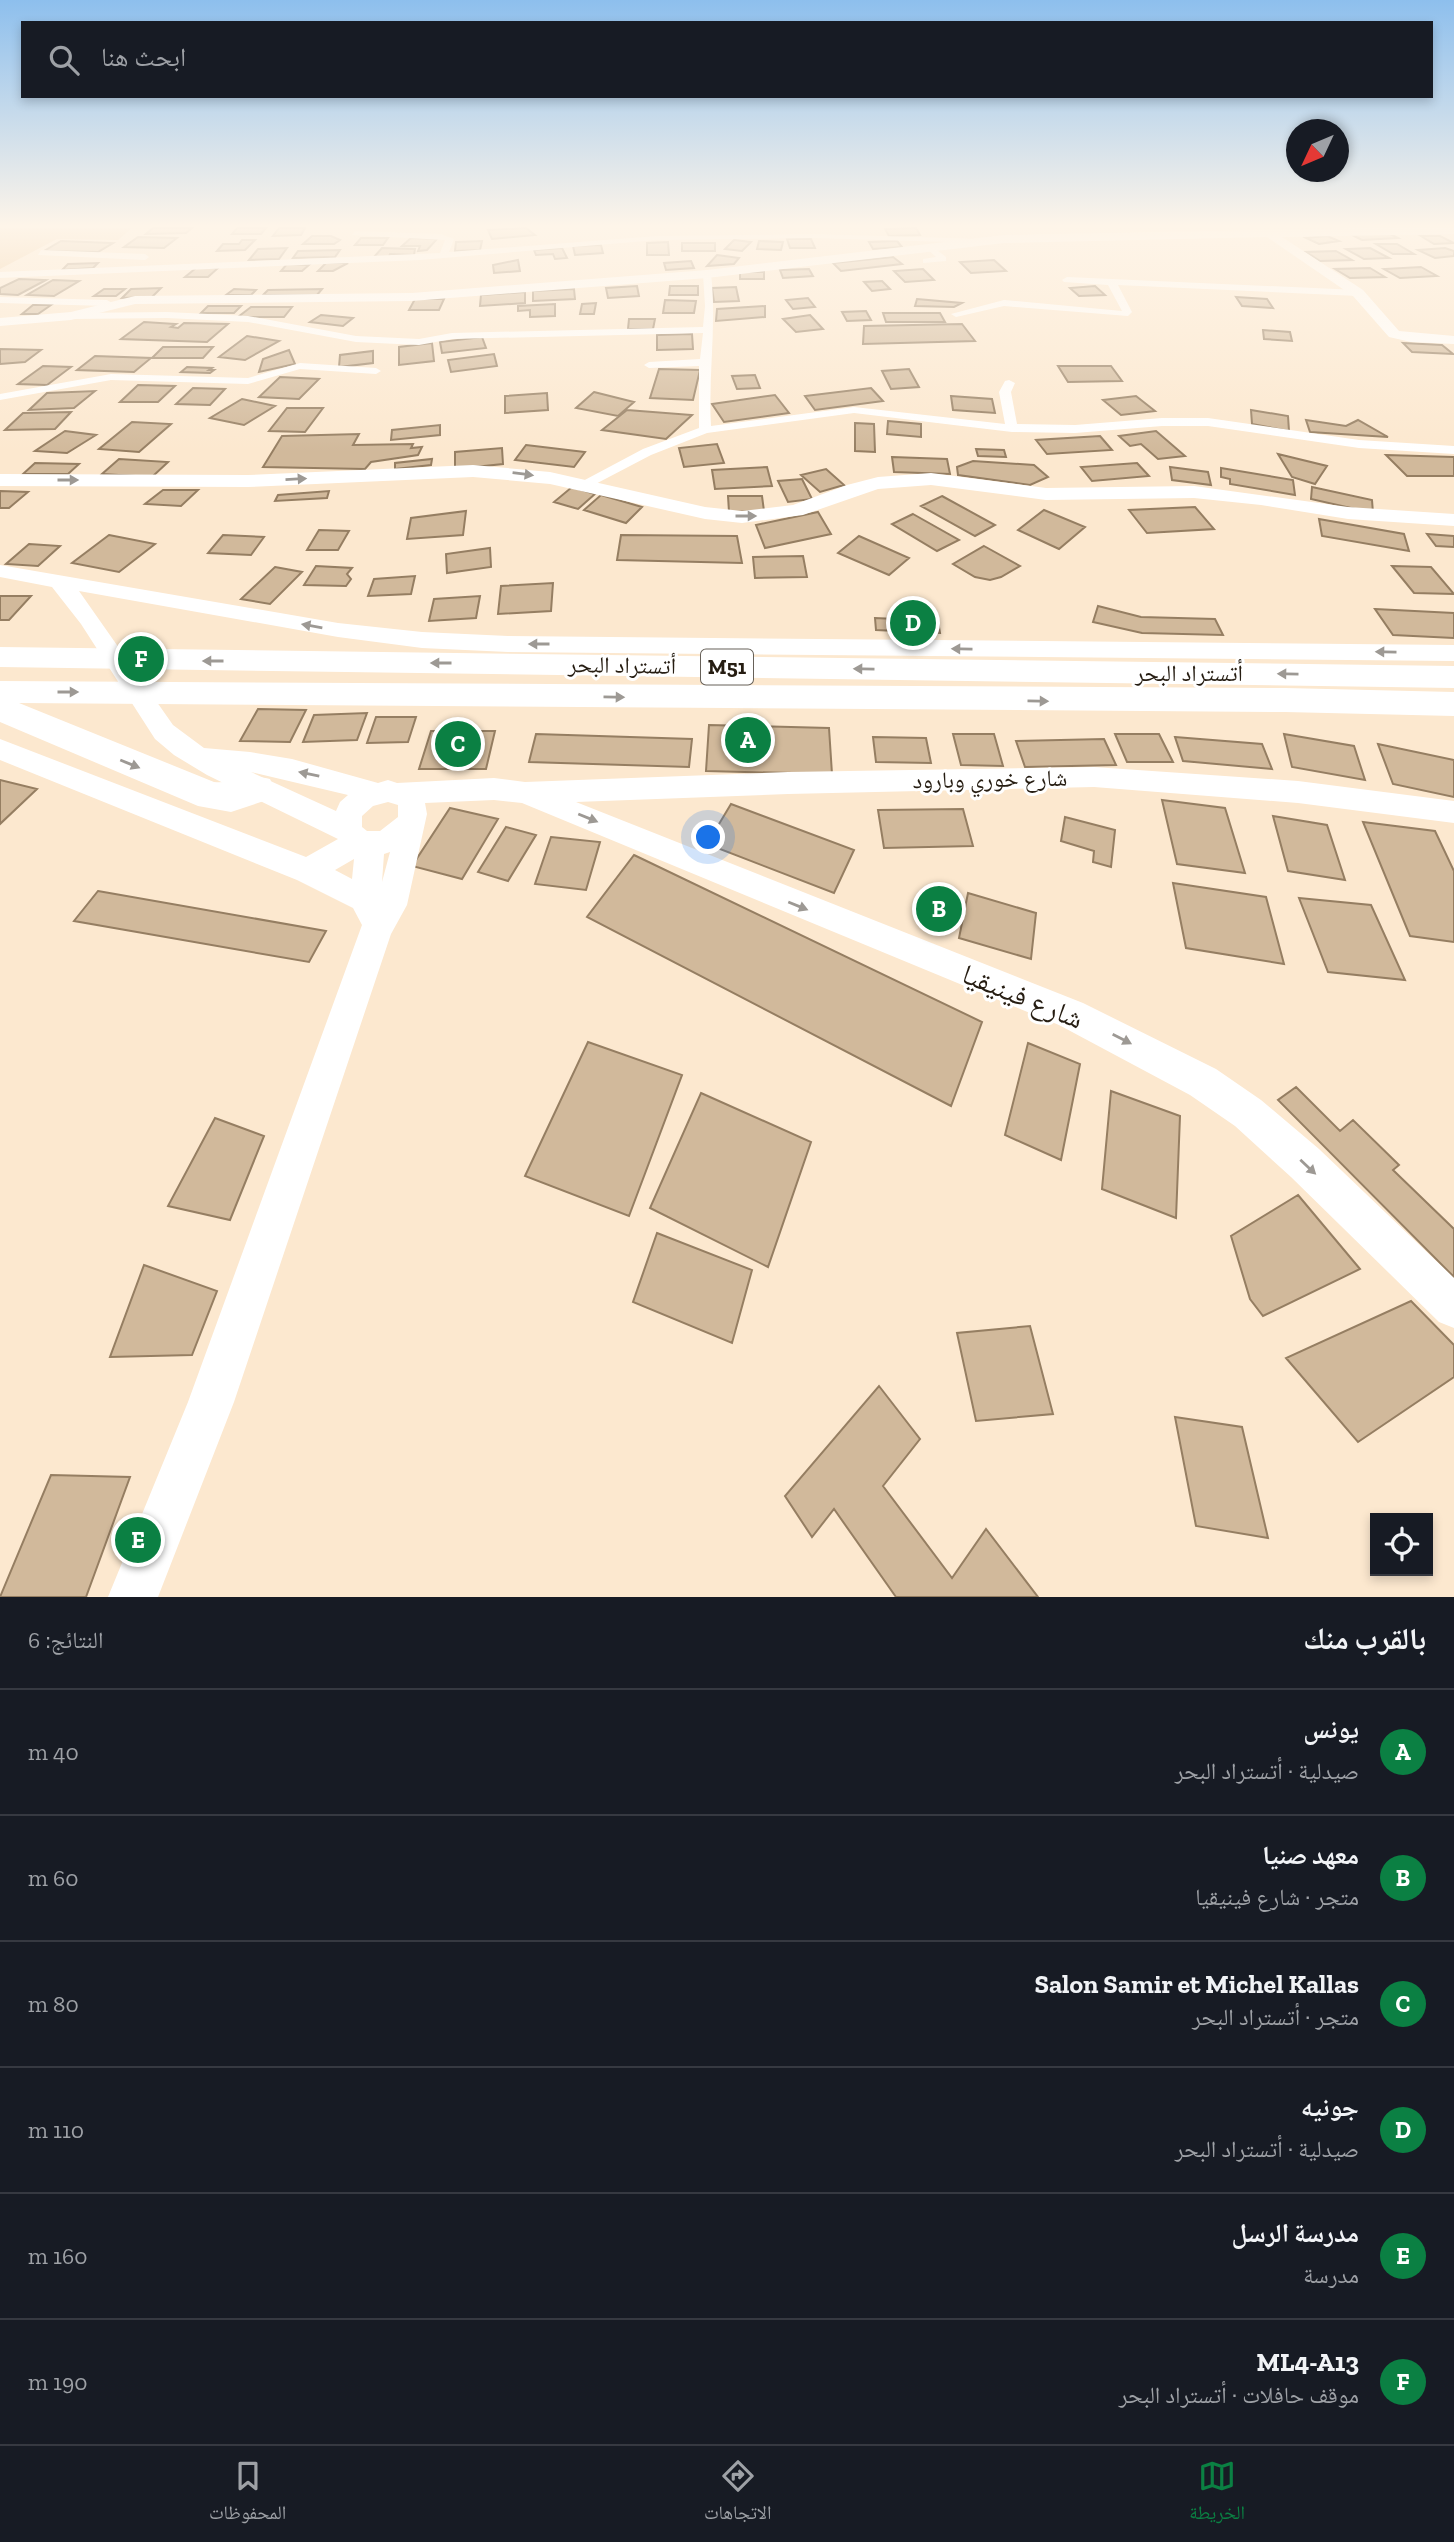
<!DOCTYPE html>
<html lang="ar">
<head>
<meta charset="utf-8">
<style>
  :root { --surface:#171b24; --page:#242831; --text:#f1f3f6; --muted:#9ea1a6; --line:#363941; --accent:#0b8043 }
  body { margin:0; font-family:"Zilla Slab","Noto Naskh Arabic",serif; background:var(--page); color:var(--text); direction:rtl }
  .controls { position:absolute; right:21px; bottom:21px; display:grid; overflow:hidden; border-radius:0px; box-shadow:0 4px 10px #0003 }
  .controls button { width:63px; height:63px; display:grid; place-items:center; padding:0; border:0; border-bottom:2px solid var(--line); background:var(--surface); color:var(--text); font:35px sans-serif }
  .compass { position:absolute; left:1286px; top:119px; width:63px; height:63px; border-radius:50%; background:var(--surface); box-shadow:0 4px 10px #0003; rotate:226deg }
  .you { position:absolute; left:709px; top:838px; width:24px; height:24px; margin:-18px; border:5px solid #fff; border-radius:50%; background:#1a73e8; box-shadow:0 0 0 10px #1a73e833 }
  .badge { display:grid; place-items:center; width:46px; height:46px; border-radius:50%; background:var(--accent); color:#fff; font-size:23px; font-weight:700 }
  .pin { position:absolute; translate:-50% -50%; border:4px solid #fff; box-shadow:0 2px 7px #0006 }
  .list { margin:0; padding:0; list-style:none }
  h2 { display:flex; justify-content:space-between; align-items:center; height:91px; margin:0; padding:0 28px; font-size:30px }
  h2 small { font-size:23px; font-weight:400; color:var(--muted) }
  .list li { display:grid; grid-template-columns:46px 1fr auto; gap:21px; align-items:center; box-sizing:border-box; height:126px; padding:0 28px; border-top:2px solid var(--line) }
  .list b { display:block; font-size:26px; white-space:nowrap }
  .list p { margin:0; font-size:23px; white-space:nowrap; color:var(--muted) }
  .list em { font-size:23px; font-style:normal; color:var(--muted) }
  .icon { flex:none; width:38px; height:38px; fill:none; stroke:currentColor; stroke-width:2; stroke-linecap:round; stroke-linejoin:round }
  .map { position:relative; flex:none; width:1454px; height:1597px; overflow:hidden; direction:ltr }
  .search { position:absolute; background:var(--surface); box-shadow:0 4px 10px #0003; left:21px; right:21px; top:21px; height:77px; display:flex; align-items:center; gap:18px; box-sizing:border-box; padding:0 24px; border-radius:0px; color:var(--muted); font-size:26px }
  .sheet { height:847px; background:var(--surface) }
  nav { display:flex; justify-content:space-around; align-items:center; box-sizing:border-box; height:98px; border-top:2px solid var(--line); background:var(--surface); font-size:19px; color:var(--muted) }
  nav a { display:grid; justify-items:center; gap:4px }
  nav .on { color:var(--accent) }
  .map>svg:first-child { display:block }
</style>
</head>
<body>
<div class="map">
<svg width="1454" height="1597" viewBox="0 0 1454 1597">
  <rect width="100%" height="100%" fill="#fce8cf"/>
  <path fill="#ebc696" d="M0,228H132L118,240L57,239L0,269Z"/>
  <path fill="#d1b99b" stroke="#957e62" stroke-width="2" d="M153,228H192L186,233L146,234Z
    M237,228H266L261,234H232Z
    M279,228H305L301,235L273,236Z
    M526,228L535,235L492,239L488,230Z
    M916,228L920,235L889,236L885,229Z
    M1388,233L1398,238L1362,240L1352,235Z
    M312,236H331L340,240L334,244H303Z
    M1327,236L1339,241L1319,244L1306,238Z
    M1421,236H1440L1454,243L1434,244Z
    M138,237L177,238L164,248L124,247Z
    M361,238H388L383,245H355Z
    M411,238L437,239L427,250L418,251L420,246H402Z
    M787,239H811L815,248H790Z
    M242,240H255L245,250L217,251L223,244H239Z
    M734,240L751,242L742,251L725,249Z
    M61,241L113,243L98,252L44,251Z
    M482,241L480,250L455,251L456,242Z
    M759,241L783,242L781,250L757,249Z
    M897,241L902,247L873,249L869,242Z
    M668,242L669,255H647V243Z
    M682,243H715V251H682Z
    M1376,244H1397L1414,254H1393Z
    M601,245L603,253L575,255L573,246Z
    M287,248L279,259L249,260L258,249Z
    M382,248L415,249L414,255L390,254L389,257H374Z
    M562,248L567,258L555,259L553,254L536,255L534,250Z
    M1370,248L1389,258L1364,259L1346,249Z
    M1445,248L1454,251V256L1435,258L1418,250Z
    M340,250L335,257L293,258L298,251Z
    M1336,251L1352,260L1320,261L1306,252Z
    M717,255L739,258L734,264L707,266Z
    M893,257L902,264L841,271L833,263Z
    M518,260L520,271L494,273L493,265Z
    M994,260L1006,271L971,273L960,262Z
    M691,261L694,268L666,270L664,263Z
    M98,263L93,268L62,270L68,264Z
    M326,263H348L333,271H318Z
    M287,264L309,265L302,271H281Z
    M1421,267L1437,276L1400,278L1384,269Z
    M196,268H218L208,277H185Z
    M1370,268L1385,277L1350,278L1335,269Z
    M809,269L813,276L783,278L780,270Z
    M923,269L934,280L905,282L894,271Z
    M740,272H764V279H740Z
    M19,279L46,280L18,295L0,294V288Z
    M53,280L79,281L54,296L27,295Z
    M882,281L890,289L872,291L864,282Z
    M637,286L639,296L608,298L606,288Z
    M670,286H698V295H669Z
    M1095,286L1105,295L1079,296L1070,288Z
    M736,287L739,301L714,302L712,288Z
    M161,288L152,297L122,298L131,289Z
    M104,289H125L116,296H94Z
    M234,289L256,290L251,295H226Z
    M322,289L317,295H263L268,290Z
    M574,289L575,299L533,301V291Z
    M525,292V303L480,306L481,295Z
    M1236,297L1267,299L1273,308L1242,306Z
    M808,298L815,307L793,309L786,300Z
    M415,299H444L439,310H409Z
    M917,299L962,303L954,307L915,306Z
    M665,300L696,301L694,313H663Z
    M596,303L594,314H580L582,304Z
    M555,304V316L530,317V310L518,311V306Z
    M33,305H51L38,314H22Z
    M208,306H241L234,313H201Z
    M765,306V317L716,321L717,309Z
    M251,307H292L284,317H238Z
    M866,311L871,320L847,321L842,312Z
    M883,313H940L945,322H886Z
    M321,315L353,318L343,326L310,322Z
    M810,315L823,329L796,332L783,319Z
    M629,319H655L653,329H628Z
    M144,322L176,324L171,327L178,328L184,323L228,324L207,342L121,339Z
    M962,324L975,341L863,344L864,326Z
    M1263,330L1290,332L1292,341L1264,339Z
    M692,334L693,349L657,350V335Z
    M247,336L279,341L245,360L219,357Z
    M482,337L486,348L442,353L440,342Z
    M432,343L434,361L399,365V347Z
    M1403,343L1442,345L1453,354L1412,352Z
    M163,347H213L203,358H152Z
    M0,349L41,350L25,362L0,364Z
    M289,350L295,364L259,372L263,359Z
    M373,351V363L339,367L340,355Z
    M494,354L497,366L451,372L448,360Z
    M95,356L151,358L134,372L77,370Z
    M43,366L71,367L47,385L18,384Z
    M1058,366H1111L1122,381L1068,382Z
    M187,367L212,368L209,370H214L210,373L181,372Z
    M659,369L700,370L693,400L650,398Z
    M909,369L919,387L891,389L882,371Z
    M755,375L760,388L737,389L732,376Z
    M280,377L319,379L299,399L259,397Z
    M138,385L175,386L158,402H120Z
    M193,388L225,389L210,405L176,404Z
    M871,388L883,401L815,410L805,396Z
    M95,391L74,408L29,410L47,393Z
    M594,392L634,402L618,416L576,408Z
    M547,393L548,410L505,413V396Z
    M775,395L789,413L724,422L712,404Z
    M951,396L992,399L995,413L953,410Z
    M1136,396L1155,411L1121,415L1103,400Z
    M242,399L275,406L244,425L210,418Z
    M287,408H323L305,432L269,431Z
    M627,410L692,415L666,439L602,430Z
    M1251,410L1288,416L1289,431L1252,424Z
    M71,412L55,429L5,430L23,413Z
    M1306,420L1346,426L1358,420L1388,437L1310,432Z
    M888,421L921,424V437L887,434Z
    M132,422L171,424L139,452L99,449Z
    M855,423L874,424L875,452L855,451Z
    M440,425V435L391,440L392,430Z
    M65,431L96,435L67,453L35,451Z
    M1156,431L1185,456L1158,459L1141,444L1130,446L1119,436Z
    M359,434L353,445L413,444L411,448L422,447L418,455L371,462L365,469L263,467L282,436Z
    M1100,436L1112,450L1047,454L1036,440Z
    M717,444L724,463L684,467L679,448Z
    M526,445L585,452L574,467L515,460Z
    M502,448L503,464L455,469V452Z
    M976,449L1004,450L1006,457L978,456Z
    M1278,454L1327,466L1315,484L1292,477Z
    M1386,455L1454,457V476H1407Z
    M892,457L947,459L950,474L894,472Z
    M119,459L168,462L152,477L102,474Z
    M432,459L431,465L395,469V463Z
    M973,461L1034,465L1048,477L1030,485L958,475L957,467Z
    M35,463L79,464L68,474H23Z
    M1137,463L1149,476L1092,481L1081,467Z
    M767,467L772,486L715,489L712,470Z
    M1170,467L1208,472L1211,485L1172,480Z
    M1221,468L1293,480L1295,495L1230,484V479L1221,477Z
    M826,469L844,485L820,492L801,475Z
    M802,479L812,499L788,502L778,481Z
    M572,487L595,494L578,509L554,502Z
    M1312,487L1372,500L1373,513L1311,499Z
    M163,490H198L181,506L145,504Z
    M0,491L28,492L9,508H0Z
    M329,491L327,498L275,501L278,495Z
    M601,495L642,507L626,523L584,510Z
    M728,496H762L764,511L729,512Z
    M942,496L995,525L975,536L921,506Z
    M1195,507L1214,529L1147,533L1129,510Z
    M1044,510L1085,527L1059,549L1018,530Z
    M466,511L463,535L407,539L411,518Z
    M818,512L831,534L765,548L756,525Z
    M913,514L959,540L937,551L892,524Z
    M1319,519L1404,534L1409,551L1322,536Z
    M319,530L349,531L338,550H307Z
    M1427,534L1454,536V547L1436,546Z
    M109,535L155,544L119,572L72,563Z
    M223,535L264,537L251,555L208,553Z
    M621,535L737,536L742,563L617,560Z
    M859,536L909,558L889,575L838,553Z
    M29,544L60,546L38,566L6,564Z
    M984,546L1020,566L1001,577L990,580L975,577L953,564Z
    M490,548L491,567L447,573L446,554Z
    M803,556L807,577L755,578L753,557Z
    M316,566L352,568L347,574L351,579L346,586L304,585Z
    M1392,566L1431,567L1454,594L1414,593Z
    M275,567L302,572L270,604L241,599Z
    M415,576L411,594L368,596L374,579Z
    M553,583L551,611L498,614L501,586Z
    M0,596H31L9,620H0Z
    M480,596L476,618L429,621L434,599Z
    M1098,606L1141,617L1215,619L1223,635L1142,633L1093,622Z
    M1375,609L1454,613V638L1393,635Z
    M875,618L938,621L940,633L876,630Z
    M258,709L306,710L290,742L240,741Z
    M367,713L357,740L303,742L314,715Z
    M376,717H416L408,742L367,743Z
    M709,725L829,728L832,774L706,771Z
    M431,731H495L486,769H419Z
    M536,734L692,739L689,767L529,762Z
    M953,734H994L1003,766L961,765Z
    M1115,734H1159L1173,762H1127Z
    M1284,734L1354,746L1365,780L1292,767Z
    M873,737L926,738L931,763L876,762Z
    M1175,737L1262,744L1272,769L1183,761Z
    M1104,739L1116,765L1025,767L1016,741Z
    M1378,744L1454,760V797L1393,784Z
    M0,780L37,789L0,824Z
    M1162,800L1225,808L1245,873L1177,864Z
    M731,804L854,850L834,893L707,844Z
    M450,808L498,819L462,879L412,866Z
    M963,809L973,846L884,848L878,810Z
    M1273,816L1327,825L1345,880L1288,871Z
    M1065,817L1115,830L1111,867L1093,862L1094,851L1061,841Z
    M1363,822L1435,831L1454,871V942L1410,936Z
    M506,827L536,835L508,881L478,872Z
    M551,837L600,842L586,890L535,884Z
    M634,855L982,1022L951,1106L587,917Z
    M1173,883L1266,897L1284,964L1186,948Z
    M98,891L326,931L309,962L74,921Z
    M968,893L1036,913L1031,959L959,938Z
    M1299,898L1371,905L1405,980L1328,972Z
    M588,1042L682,1075L629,1216L525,1176Z
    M1028,1043L1080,1064L1061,1160L1005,1135Z
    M1296,1087L1340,1131L1353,1120L1399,1165L1393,1170L1454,1229V1277L1278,1100Z
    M1111,1091L1180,1116L1176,1218L1102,1189Z
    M701,1093L811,1142L768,1267L650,1208Z
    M215,1118L264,1136L230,1220L168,1206Z
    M1298,1195L1360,1269L1263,1316L1250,1299L1231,1236Z
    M657,1233L752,1270L732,1343L633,1302Z
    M144,1265L217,1291L192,1355L110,1357Z
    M1411,1301L1454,1345V1377L1358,1442L1286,1358Z
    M1030,1326L1053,1414L976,1421L957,1333Z
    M879,1386L920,1439L883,1486L952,1578L986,1529L1038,1597H896L834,1509L812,1537L785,1496Z
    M1175,1417L1242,1427L1268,1538L1196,1526Z
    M51,1475L130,1477L86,1597H0Z"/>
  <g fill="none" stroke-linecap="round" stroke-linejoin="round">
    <path fill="#fff" fill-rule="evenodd" d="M355,231L441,234L454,239L449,252L657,236L814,234L983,239L987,241L983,243L814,238L657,240L420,260L0,278V272L440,253L445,240L352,235Z
      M929,244L946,257V261L923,263V259L936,257L925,247Z
      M41,250L145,254L149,257L145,260L38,255Z
      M707,271L711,274C717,325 708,375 711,426L854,407L1005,424L999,392L1005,381L1009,380L1015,383L1011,392L1017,424L1075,425L1162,418H1208L1359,440L1454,446V454L1359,448L1208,426H1162L1075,433L1012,432L854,413L707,433L651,455L586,489L581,488V482L643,449L699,428V366L649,368L644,365L649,362L700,359L703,333L452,339L419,345L356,342L248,322L167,318L71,319L66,316L71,313L167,312L248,316L356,336L419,339L452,333L703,327L705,306L703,274Z
      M1067,277L1358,290L1363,293L1358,296L1118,285L1132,312L1128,316L1004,306L956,317L951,314L1004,300L1122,311L1108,285L1064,282L1062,280Z
      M0,297L107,300L112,303L107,306L0,303Z
      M300,363L376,368L381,371L376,374L300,369L248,384L111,380L0,400V394L111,374L248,378Z"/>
    <path fill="#fff" fill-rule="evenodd" d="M1359,228H1454V234L1282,237L1363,290L1399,331L1454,336V344L1411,342L1389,337L1353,296L1267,237L1004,243L707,278L412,301L135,304L71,320L0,326V318L71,312L135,296L412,293L707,270L1004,235Z
      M473,465L550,472L705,507L742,511L793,505L847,485L878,477L931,473L1046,488L1194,486L1348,507L1454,514V526L1348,519L1261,505L1194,498L1046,500L931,485L878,489L803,515L742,523L705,519L550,484L473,477L248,487L0,486V474L248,475Z
      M0,565L338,623L422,632L508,636L1454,645V661L508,652L422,648L338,637L79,591L173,725L204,748L250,752L292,759L378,783L388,780L397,783L494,778L525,782L788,772L1094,767L1298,781L1454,801V823L1298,803L1094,787L788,794L576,802L1083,1003L1216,1069L1261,1100L1319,1149L1454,1278V1328L1439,1322L1291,1177L1235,1126L1190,1095L1059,1025L522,803L494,800L425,803L427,814L407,905L391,934L234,1402L158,1597H108L188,1402L362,925L353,908L297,880L0,760V739L306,857L338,839L207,775L174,755L155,739L81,624L52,587L0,577ZM251,772L348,795L340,802L336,811ZM388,802L398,805V817L380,831H367L362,827V816L373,806ZM390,852L382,882L384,854ZM354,859L352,879L335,870Z"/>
    <path fill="#fff" fill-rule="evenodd" d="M0,647L1454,666V688L0,667Z
      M0,681L1285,688L1454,692V716L1285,712L19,703L214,782C235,784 251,773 270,779L275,789L270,799L231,812L198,806L0,722Z"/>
  </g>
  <defs><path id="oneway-solid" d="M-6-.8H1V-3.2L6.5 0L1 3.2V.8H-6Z" transform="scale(1.75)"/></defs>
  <g fill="#9d9994">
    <use href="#oneway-solid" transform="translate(523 474) rotate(7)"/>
    <use href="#oneway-solid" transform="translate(296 479) rotate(-3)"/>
    <use href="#oneway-solid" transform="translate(68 480)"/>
    <use href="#oneway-solid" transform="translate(746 516)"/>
    <use href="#oneway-solid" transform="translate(312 626) rotate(-170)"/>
    <use href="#oneway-solid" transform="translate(539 644) rotate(-180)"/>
    <use href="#oneway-solid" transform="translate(962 649) rotate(-179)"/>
    <use href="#oneway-solid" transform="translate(1386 652) rotate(-179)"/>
    <use href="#oneway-solid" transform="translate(213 661) rotate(-180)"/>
    <use href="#oneway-solid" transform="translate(441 663) rotate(-180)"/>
    <use href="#oneway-solid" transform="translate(864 669) rotate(-179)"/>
    <use href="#oneway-solid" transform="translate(1288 674) rotate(-179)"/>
    <use href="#oneway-solid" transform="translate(68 692)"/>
    <use href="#oneway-solid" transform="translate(614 697) rotate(1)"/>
    <use href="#oneway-solid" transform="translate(1038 701) rotate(1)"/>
    <use href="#oneway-solid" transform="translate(130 764) rotate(22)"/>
    <use href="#oneway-solid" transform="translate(309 774) rotate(-168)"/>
    <use href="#oneway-solid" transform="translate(588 818) rotate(22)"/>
    <use href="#oneway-solid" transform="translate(798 906) rotate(22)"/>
    <use href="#oneway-solid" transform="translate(1122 1039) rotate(27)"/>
    <use href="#oneway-solid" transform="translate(1308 1167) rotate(43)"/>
  </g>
  <linearGradient id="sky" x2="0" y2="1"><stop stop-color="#8dbfed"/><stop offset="0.5" stop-color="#fef5e9"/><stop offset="1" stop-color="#fef5e9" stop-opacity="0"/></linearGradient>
  <rect width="1454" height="452" fill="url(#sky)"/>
  <g text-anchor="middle" stroke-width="6" stroke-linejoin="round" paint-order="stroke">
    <rect fill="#fff" stroke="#676159" stroke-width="2" x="701" y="649.5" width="52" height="35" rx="5"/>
    <g font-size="21" font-weight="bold" fill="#261d12">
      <text x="727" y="674">M51</text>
    </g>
    <g font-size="23" fill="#261d12" stroke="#fff">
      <text transform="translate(622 665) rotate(1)" y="8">أتستراد البحر</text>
      <text x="1189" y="681">أتستراد البحر</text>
      <text transform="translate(990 779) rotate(-1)" y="8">شارع خوري وبارود</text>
    </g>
    <g font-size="28" fill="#261d12" stroke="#fff">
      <text transform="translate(1023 996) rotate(22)" y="10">شارع فينيقيا</text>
    </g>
  </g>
</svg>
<div class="controls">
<button><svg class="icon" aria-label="locate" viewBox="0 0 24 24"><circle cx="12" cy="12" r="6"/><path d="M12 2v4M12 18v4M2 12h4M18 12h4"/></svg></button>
</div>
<svg class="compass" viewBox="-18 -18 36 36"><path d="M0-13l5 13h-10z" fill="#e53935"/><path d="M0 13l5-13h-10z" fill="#9ea1a6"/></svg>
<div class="you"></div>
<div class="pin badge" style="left:748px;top:740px">A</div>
<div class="pin badge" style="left:939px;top:909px">B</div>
<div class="pin badge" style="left:458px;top:744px">C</div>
<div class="pin badge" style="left:913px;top:623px">D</div>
<div class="pin badge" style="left:138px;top:1540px">E</div>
<div class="pin badge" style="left:141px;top:659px">F</div>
<div class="search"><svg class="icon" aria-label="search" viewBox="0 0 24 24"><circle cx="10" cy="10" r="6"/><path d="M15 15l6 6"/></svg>ابحث هنا</div>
</div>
<section class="sheet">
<h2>بالقرب منك<small>النتائج: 6</small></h2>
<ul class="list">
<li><span class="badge">A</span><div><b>يونس</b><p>صيدلية · أتستراد البحر</p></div><em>40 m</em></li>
<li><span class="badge">B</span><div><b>معهد صنيا</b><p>متجر · شارع فينيقيا</p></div><em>60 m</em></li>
<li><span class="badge">C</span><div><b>Salon Samir et Michel Kallas</b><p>متجر · أتستراد البحر</p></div><em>80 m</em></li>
<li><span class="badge">D</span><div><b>جونيه</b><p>صيدلية · أتستراد البحر</p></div><em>110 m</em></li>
<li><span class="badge">E</span><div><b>مدرسة الرسل</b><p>مدرسة</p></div><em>160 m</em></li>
<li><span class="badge">F</span><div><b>ML4-A13</b><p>موقف حافلات · أتستراد البحر</p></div><em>190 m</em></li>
</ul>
</section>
<nav>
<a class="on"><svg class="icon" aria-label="map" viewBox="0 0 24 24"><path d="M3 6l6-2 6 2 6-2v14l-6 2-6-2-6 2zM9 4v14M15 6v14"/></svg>الخريطة</a>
<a><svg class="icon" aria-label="directions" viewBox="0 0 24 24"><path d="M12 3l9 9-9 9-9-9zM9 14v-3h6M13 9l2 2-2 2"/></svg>الاتجاهات</a>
<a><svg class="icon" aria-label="saved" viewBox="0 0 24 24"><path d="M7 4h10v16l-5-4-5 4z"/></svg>المحفوظات</a>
</nav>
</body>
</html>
